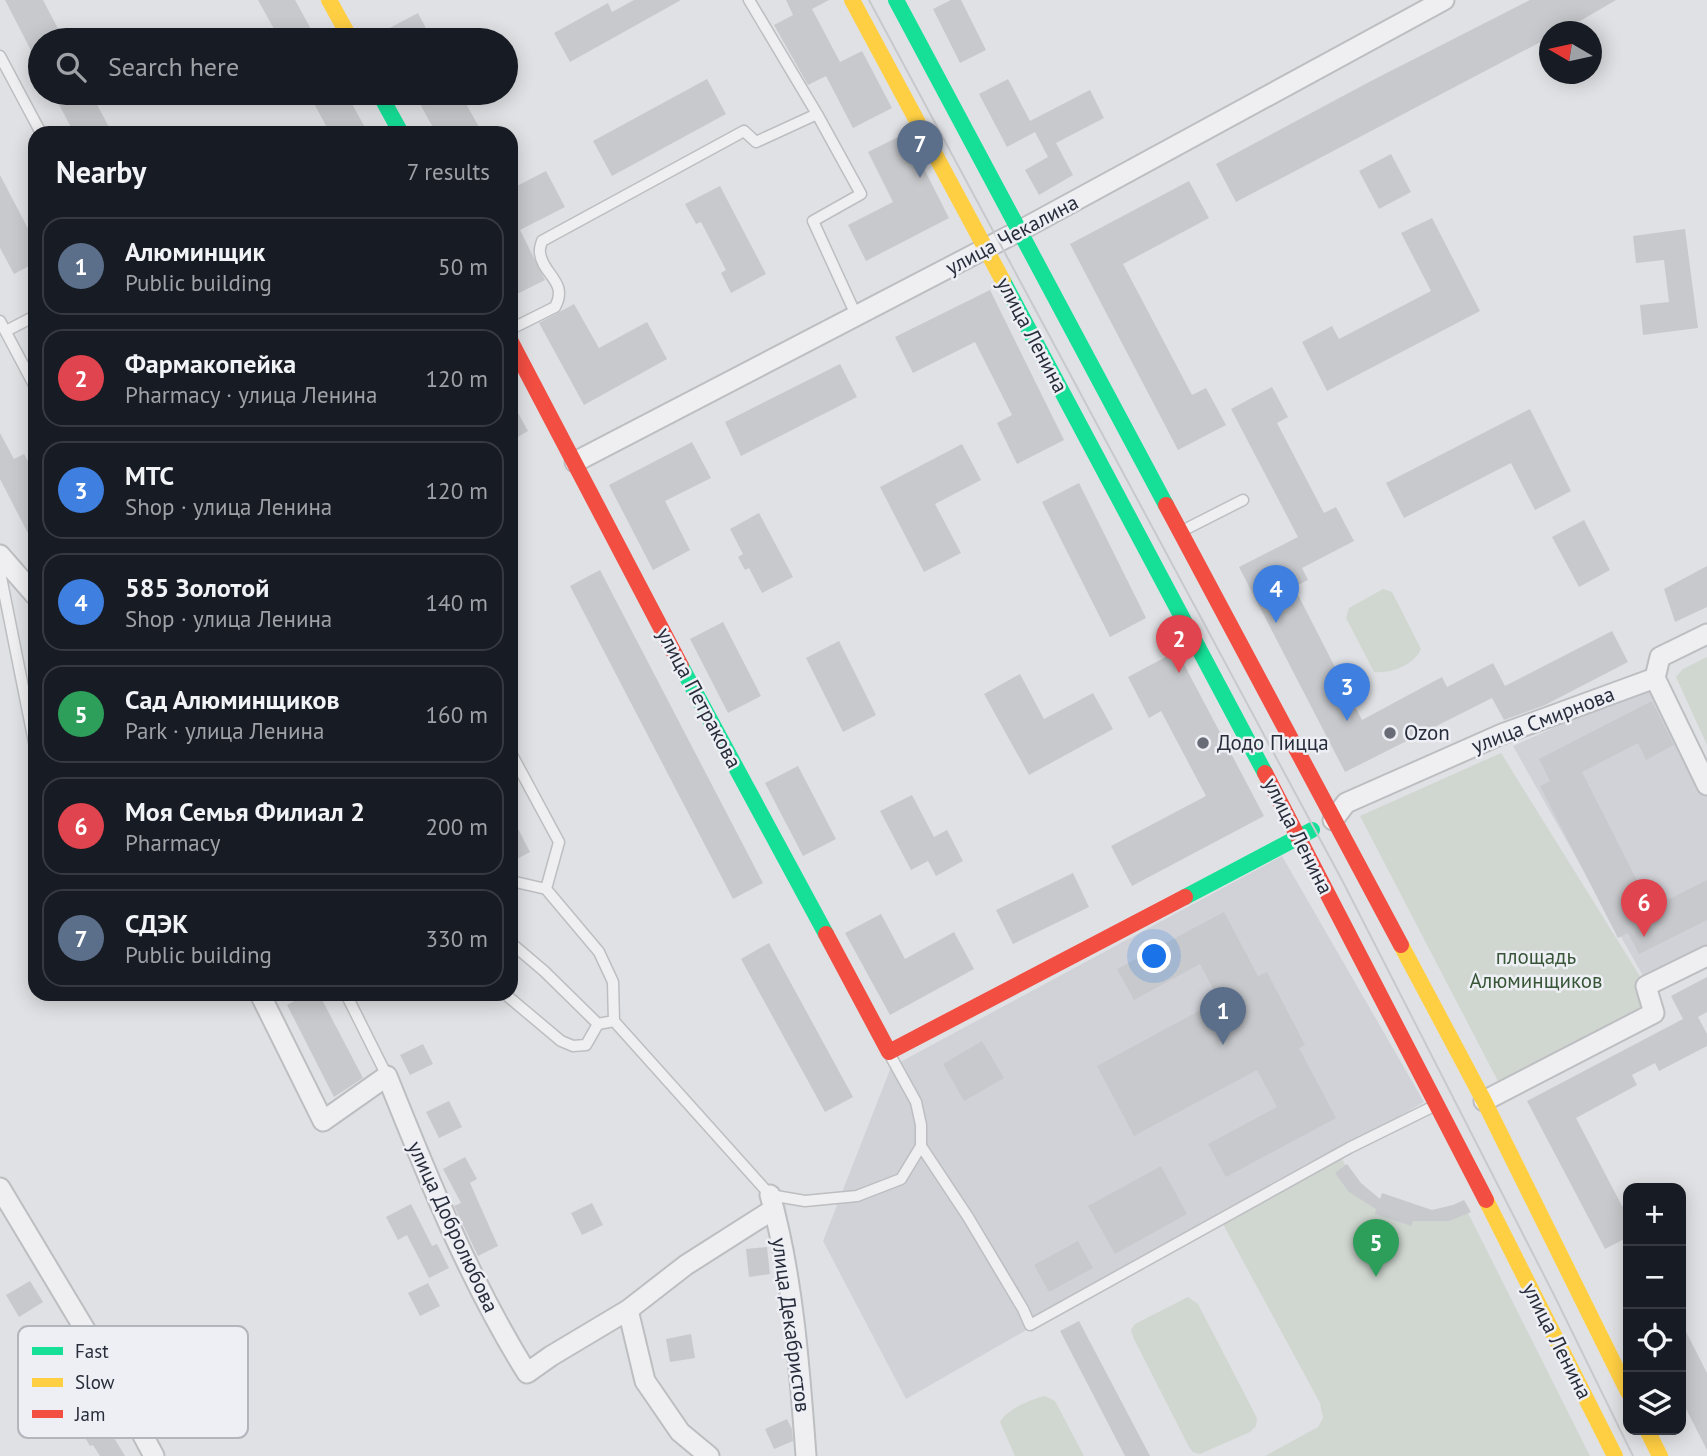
<!DOCTYPE html>
<html lang="en">
<head>
<meta charset="utf-8">
<style>
  :root { --surface:#171b24; --page:#242831; --text:#f1f3f6; --muted:#9ea1a6; --line:#363941; --accent:#db2777 }
  body { margin:0; font-family:"PT Sans",sans-serif; background:var(--page); color:var(--text) }
  .controls { position:absolute; right:21px; bottom:21px; display:grid; overflow:hidden; border-radius:14px; box-shadow:0 4px 18px #0003 }
  .controls button { width:63px; height:63px; display:grid; place-items:center; padding:0; border:0; border-bottom:2px solid var(--line); background:var(--surface); color:var(--text); font:35px sans-serif }
  .compass { position:absolute; left:1539px; top:21px; width:63px; height:63px; border-radius:50%; background:var(--surface); box-shadow:0 4px 18px #0003; rotate:279deg }
  .you { position:absolute; left:1155px; top:957px; width:24px; height:24px; margin:-18px; border:5px solid #fff; border-radius:50%; background:#1a73e8; box-shadow:0 0 0 10px #1a73e833 }
  .badge { display:grid; place-items:center; width:46px; height:46px; border-radius:50%; background:var(--accent); color:#fff; font-size:23px; font-weight:700 }
  .pin { position:absolute; translate:-50% -58px; filter:drop-shadow(0 2px 4px #0008) }
  .pin::after { content:''; position:absolute; top:37px; width:24px; height:21px; background:inherit; clip-path:polygon(0 0,100% 0,50% 100%) }
  .list { margin:0; padding:0; list-style:none }
  h2 { display:flex; justify-content:space-between; align-items:center; height:91px; margin:0; padding:0 28px; font-size:30px }
  h2 small { font-size:23px; font-weight:400; color:var(--muted) }
  .list li { display:grid; grid-template-columns:46px 1fr auto; gap:21px; align-items:center; box-sizing:border-box; height:98px; margin:0 14px 14px; padding:0 14px; border:2px solid var(--line); border-radius:21px }
  .list b { display:block; font-size:26px; white-space:nowrap }
  .list p { margin:0; font-size:23px; white-space:nowrap; color:var(--muted) }
  .list em { font-size:23px; font-style:normal; color:var(--muted) }
  .icon { flex:none; width:38px; height:38px; fill:none; stroke:currentColor; stroke-width:2; stroke-linecap:round; stroke-linejoin:round }
  .map { position:relative; flex:none; width:1707px; height:1456px; overflow:hidden }
  .search { position:absolute; background:var(--surface); box-shadow:0 4px 18px #0003; left:28px; top:28px; width:490px; height:77px; display:flex; align-items:center; gap:18px; box-sizing:border-box; padding:0 24px; border-radius:38px; color:var(--muted); font-size:26px }
  .panel { position:absolute; background:var(--surface); box-shadow:0 4px 18px #0003; left:28px; top:126px; width:490px; height:875px; border-radius:21px }
  .map>svg:first-child { display:block }
</style>
</head>
<body>
<div class="map">
<svg width="1707" height="1456" viewBox="0 0 1707 1456">
  <rect width="100%" height="100%" fill="#e0e1e4"/>
  <path fill="#d0d2d8" d="M1652,684L1707,784V950L1646,981L1513,746Z
    M1282,856L1424,1102L906,1399L823,1241L891,1067Z"/>
  <path fill="#cfd7d0" d="M1383,589L1392,592L1421,649C1414,665 1391,674 1374,672L1346,618L1349,608Z
    M1707,657V745L1676,677L1683,669Z
    M1501,753L1646,986L1654,1013L1501,1087L1360,816Z
    M1336,1149L1359,1188L1414,1216L1466,1209L1590,1456H1265L1318,1427L1323,1418L1320,1403L1217,1213Z
    M1188,1297L1198,1304L1257,1418L1256,1426L1250,1432L1200,1454L1193,1452L1189,1447L1134,1339L1131,1330L1135,1324Z
    M1045,1396L1055,1401L1084,1456H1015L1000,1422C1006,1410 1031,1399 1045,1396Z"/>
  <path fill="#c7c9cc" d="M5,0H43L64,40H40V68Z
    M258,0H295L317,40H280Z
    M634,0H681L570,62L554,33L608,3L612,12Z
    M786,0H829L812,9L840,62L862,51L892,108L853,128L826,76L808,85L774,25L793,15Z
    M951,0H961L986,50L960,63L933,9Z
    M1530,0H1616L1563,31L1550,32V37L1236,202L1216,164L1371,81Z
    M418,13L432,40H367Z
    M707,79L726,114L612,176L593,141Z
    M1008,79L1030,121L1090,90L1104,118L1056,143L1073,175L1039,195L1025,170L1048,157L1035,132L1007,147L979,94Z
    M53,93H91L112,133H74Z
    M320,93H346L368,133H330L311,98Z
    M414,93H460L479,127L468,133H436Z
    M906,133L949,218L866,261L848,225L893,202L868,152Z
    M1391,154L1411,192L1379,209L1359,171Z
    M546,171L565,207L520,230L545,280L511,297V189Z
    M0,175L35,242V263L14,274L0,248Z
    M1189,181L1209,218L1123,264L1192,395L1206,388L1226,425L1178,450L1070,244Z
    M720,186L766,274L731,293L721,273L726,270L701,222L696,224L685,204Z
    M1432,218L1480,311L1327,391L1302,342L1332,326L1339,339L1431,291L1401,233Z
    M1685,229L1698,328L1643,335L1640,305L1669,302L1664,260L1636,263L1633,236Z
    M990,290L1064,440L1017,464L997,423L1012,415L975,342L913,373L895,337Z
    M574,304L599,348L647,322L667,359L584,405L539,323Z
    M840,364L857,397L741,456L725,422Z
    M1272,387L1288,417L1277,423L1324,513L1336,507L1354,541L1302,568L1308,580L1294,587L1362,720L1442,677L1447,687L1493,663L1505,686L1612,631L1628,662L1545,705L1504,720L1492,698L1345,772L1239,567L1298,537L1231,409Z
    M511,400L528,431L511,441Z
    M1530,409L1571,491L1535,510L1511,463L1404,518L1386,483Z
    M0,433L14,459L24,454L35,474V547L0,479Z
    M692,442L711,478L665,501L690,550L653,570L609,485Z
    M962,444L981,480L935,504L961,553L924,572L880,487Z
    M1079,483L1146,618L1110,637L1042,502Z
    M759,513L793,577L762,593L749,568L745,570L738,557L743,554L730,529Z
    M1584,520L1610,570L1579,587L1552,537Z
    M1707,566V607L1675,622L1664,589Z
    M600,570L763,883L733,899L570,586Z
    M723,622L761,696L728,713L690,639Z
    M839,641L876,715L843,732L806,658Z
    M1177,651L1264,816L1132,886L1111,846L1206,796L1161,711L1149,718L1128,677Z
    M1020,674L1044,719L1093,693L1113,729L1029,775L984,694Z
    M1652,701L1674,745L1646,760L1638,743L1582,772L1651,908L1707,880V920L1639,954L1628,933L1618,938L1540,786L1550,781L1539,759Z
    M798,766L836,839L803,856L765,783Z
    M912,795L934,837L947,830L963,861L936,876L928,861L911,870L880,811Z
    M511,815L530,852L511,862Z
    M1073,873L1089,907L1013,944L996,910Z
    M1224,912L1258,976L1267,972L1305,1045L1299,1048L1336,1118L1226,1177L1208,1144L1277,1107L1257,1070L1134,1136L1097,1066L1219,1000L1200,964L1134,1000L1117,969Z
    M881,914L905,959L954,932L974,969L890,1015L845,933Z
    M769,943L853,1097L825,1112L741,959Z
    M1707,977V1012L1698,1017L1707,1034V1046L1659,1071L1655,1063L1632,1075L1637,1085L1576,1118L1622,1206L1628,1203V1237L1605,1249L1527,1101L1683,1019L1671,996Z
    M293,994H319L363,1078L334,1097L287,1005L296,1000Z
    M982,1041L1004,1078L964,1101L943,1064Z
    M423,1044L433,1064L410,1075L400,1055Z
    M449,1101L462,1127L439,1138L426,1112Z
    M465,1157L477,1179L470,1183L498,1246L478,1256L454,1206L461,1203L443,1169Z
    M1347,1164L1361,1183L1380,1199L1382,1193L1432,1210L1453,1205L1464,1200L1471,1212L1449,1221H1413L1411,1226L1375,1214L1376,1209L1349,1192L1335,1173Z
    M1161,1166L1187,1214L1115,1254L1088,1206Z
    M592,1203L603,1225L582,1235L571,1213Z
    M411,1204L432,1246L437,1244L449,1268L429,1278L407,1235L398,1240L386,1217Z
    M1078,1241L1093,1268L1049,1292L1034,1265Z
    M767,1247L770,1274L749,1277L746,1249Z
    M30,1281L43,1302L19,1317L6,1295Z
    M428,1283L440,1306L420,1316L408,1293Z
    M1079,1321L1150,1456H1125L1060,1331Z
    M1681,1322L1707,1373V1450L1681,1399Z
    M691,1334L695,1358L670,1362L666,1339Z
    M74,1369L86,1392L125,1456H100L93,1445L90,1446L77,1424L78,1423L54,1381Z
    M787,1419L792,1429L793,1441L774,1449L765,1429Z"/>
  <g fill="none" stroke-linecap="round" stroke-linejoin="round">
    <g stroke="#bdbec1" stroke-width="13">
      <path id="lane" d="M749,0L817,114L861,194L813,221L856,315
        M0,56L41,133
        M0,321L35,387
        M511,329L555,307C569,282 542,274 540,253C539,249 541,245 542,241L744,131L756,142L817,114
        M6,331L35,316
        M1180,532L1243,500
        M0,572L35,747
        M511,753L559,842L546,889L511,881
        M546,889L599,952L613,982L614,1021L770,1195L805,1201L857,1196L901,1179L921,1146V1125L916,1102L890,1055
        M511,943L544,971L598,1024L614,1021
        M346,994L387,1076
        M505,994L561,1041L573,1046L586,1045L598,1024
        M921,1146L968,1217L1023,1309L1030,1325L1349,1148L1436,1105"/>
    </g>
    <g stroke="#bdbec1" stroke-width="23">
      <path id="street" d="M575,462L1021,230L1444,0
        M0,555L35,595
        M1655,678L1707,785
        M1333,820L1346,803L1502,734L1655,678L1660,657L1707,634
        M260,994L323,1121L387,1076C428,1178 469,1280 527,1373L551,1356L628,1310L686,1265L774,1209
        M1484,1101L1654,1013L1646,986L1707,956
        M0,1188L99,1353L154,1456
        M770,1195C793,1275 800,1373 806,1456
        M628,1310L645,1381L680,1432L709,1456"/>
    </g>
    <use href="#lane" stroke="#efeff1" stroke-width="10"/>
    <use href="#street" stroke="#efeff1" stroke-width="19"/>
    <path stroke="#16e098" stroke-width="16" d="M896,0L1166,505
      M379,93L401,133
      M1003,281L1265,773
      M681,666L826,934
      M1185,897L1312,830"/>
    <path stroke="#ffcf43" stroke-width="16" d="M329,0L351,40
      M852,0L1003,281
      M1401,945L1484,1101L1628,1392
      M1486,1200L1615,1456
      M1647,1430L1660,1456"/>
    <path stroke="#f24e42" stroke-width="16" d="M511,342L681,666
      M1166,505L1401,945
      M1265,773L1486,1200
      M826,934L889,1052L1185,897"/>
    <path stroke="#c8c9cc" stroke-width="2" d="M869,0L1343,882L1554,1295L1633,1456"/>
  </g>
  <g fill="#686c76" stroke="#edeff4" stroke-width="2.5">
    <circle cx="1390" cy="733" r="7"/>
    <circle cx="1203" cy="743" r="7"/>
  </g>
  <g text-anchor="middle" stroke-width="5" stroke-linejoin="round" paint-order="stroke">
    <g font-size="21" fill="#282d3b" stroke="#edeff4">
      <text transform="translate(1012 235) rotate(-28)" y="7">улица Чекалина</text>
      <text transform="translate(1032 335) rotate(62)" y="7">улица Ленина</text>
      <text transform="translate(699 698) rotate(62)" y="7">улица Петракова</text>
      <text transform="translate(1543 720) rotate(-21)" y="7">улица Смирнова</text>
      <text transform="translate(1298 836) rotate(63)" y="7">улица Ленина</text>
      <text transform="translate(453 1227) rotate(65)" y="7">улица Добролюбова</text>
      <text transform="translate(791 1325) rotate(82)" y="7">улица Декабристов</text>
      <text transform="translate(1557 1341) rotate(63)" y="7">улица Ленина</text>
    </g>
    <g font-size="21" fill="#282d3b" stroke="#edeff4" text-anchor="start">
      <text x="1404" y="740">Ozon</text>
      <text x="1217" y="750">Додо Пицца</text>
    </g>
    <g font-size="21" fill="#385637" stroke="#edeff4">
      <text x="1536" y="964">площадь<tspan x="1536" dy="24">Алюминщиков</tspan></text>
    </g>
  </g>
  <rect x="18" y="1326" width="230" height="112" rx="10" fill="#edeff4" stroke="#b2b5bc" stroke-width="2"/>
  <rect x="32" y="1347" width="31" height="8" fill="#16e098"/>
  <rect x="32" y="1378" width="31" height="9" fill="#ffcf43"/>
  <rect x="32" y="1410" width="31" height="8" fill="#f24e42"/>
  <g font-size="19" fill="#282d3b">
    <text x="75" y="1358">Fast</text>
    <text x="75" y="1389">Slow</text>
    <text x="75" y="1421">Jam</text>
  </g>
</svg>
<div class="controls">
<button>+</button>
<button>−</button>
<button><svg class="icon" aria-label="locate" viewBox="0 0 24 24"><circle cx="12" cy="12" r="6"/><path d="M12 2v4M12 18v4M2 12h4M18 12h4"/></svg></button>
<button><svg class="icon" aria-label="layers" viewBox="0 0 24 24"><path d="M12 4l9 5-9 5-9-5zM3 14l9 5 9-5"/></svg></button>
</div>
<svg class="compass" viewBox="-18 -18 36 36"><path d="M0-13l5 13h-10z" fill="#e53935"/><path d="M0 13l5-13h-10z" fill="#9ea1a6"/></svg>
<div class="you"></div>
<div class="pin badge" style="left:1223px;top:1045px;background:#5c6f8a">1</div>
<div class="pin badge" style="left:1179px;top:673px;background:#e0444e">2</div>
<div class="pin badge" style="left:1347px;top:721px;background:#3f7fe0">3</div>
<div class="pin badge" style="left:1276px;top:623px;background:#3f7fe0">4</div>
<div class="pin badge" style="left:1376px;top:1277px;background:#2e9e5b">5</div>
<div class="pin badge" style="left:1644px;top:937px;background:#e0444e">6</div>
<div class="pin badge" style="left:920px;top:178px;background:#5c6f8a">7</div>
<div class="search"><svg class="icon" aria-label="search" viewBox="0 0 24 24"><circle cx="10" cy="10" r="6"/><path d="M15 15l6 6"/></svg>Search here</div>
<section class="panel">
<h2>Nearby<small>7 results</small></h2>
<ul class="list">
<li><span class="badge" style="background:#5c6f8a">1</span><div><b>Алюминщик</b><p>Public building</p></div><em>50 m</em></li>
<li><span class="badge" style="background:#e0444e">2</span><div><b>Фармакопейка</b><p>Pharmacy · улица Ленина</p></div><em>120 m</em></li>
<li><span class="badge" style="background:#3f7fe0">3</span><div><b>МТС</b><p>Shop · улица Ленина</p></div><em>120 m</em></li>
<li><span class="badge" style="background:#3f7fe0">4</span><div><b>585 Золотой</b><p>Shop · улица Ленина</p></div><em>140 m</em></li>
<li><span class="badge" style="background:#2e9e5b">5</span><div><b>Сад Алюминщиков</b><p>Park · улица Ленина</p></div><em>160 m</em></li>
<li><span class="badge" style="background:#e0444e">6</span><div><b>Моя Семья Филиал 2</b><p>Pharmacy</p></div><em>200 m</em></li>
<li><span class="badge" style="background:#5c6f8a">7</span><div><b>СДЭК</b><p>Public building</p></div><em>330 m</em></li>
</ul>
</section>
</div>
</body>
</html>
